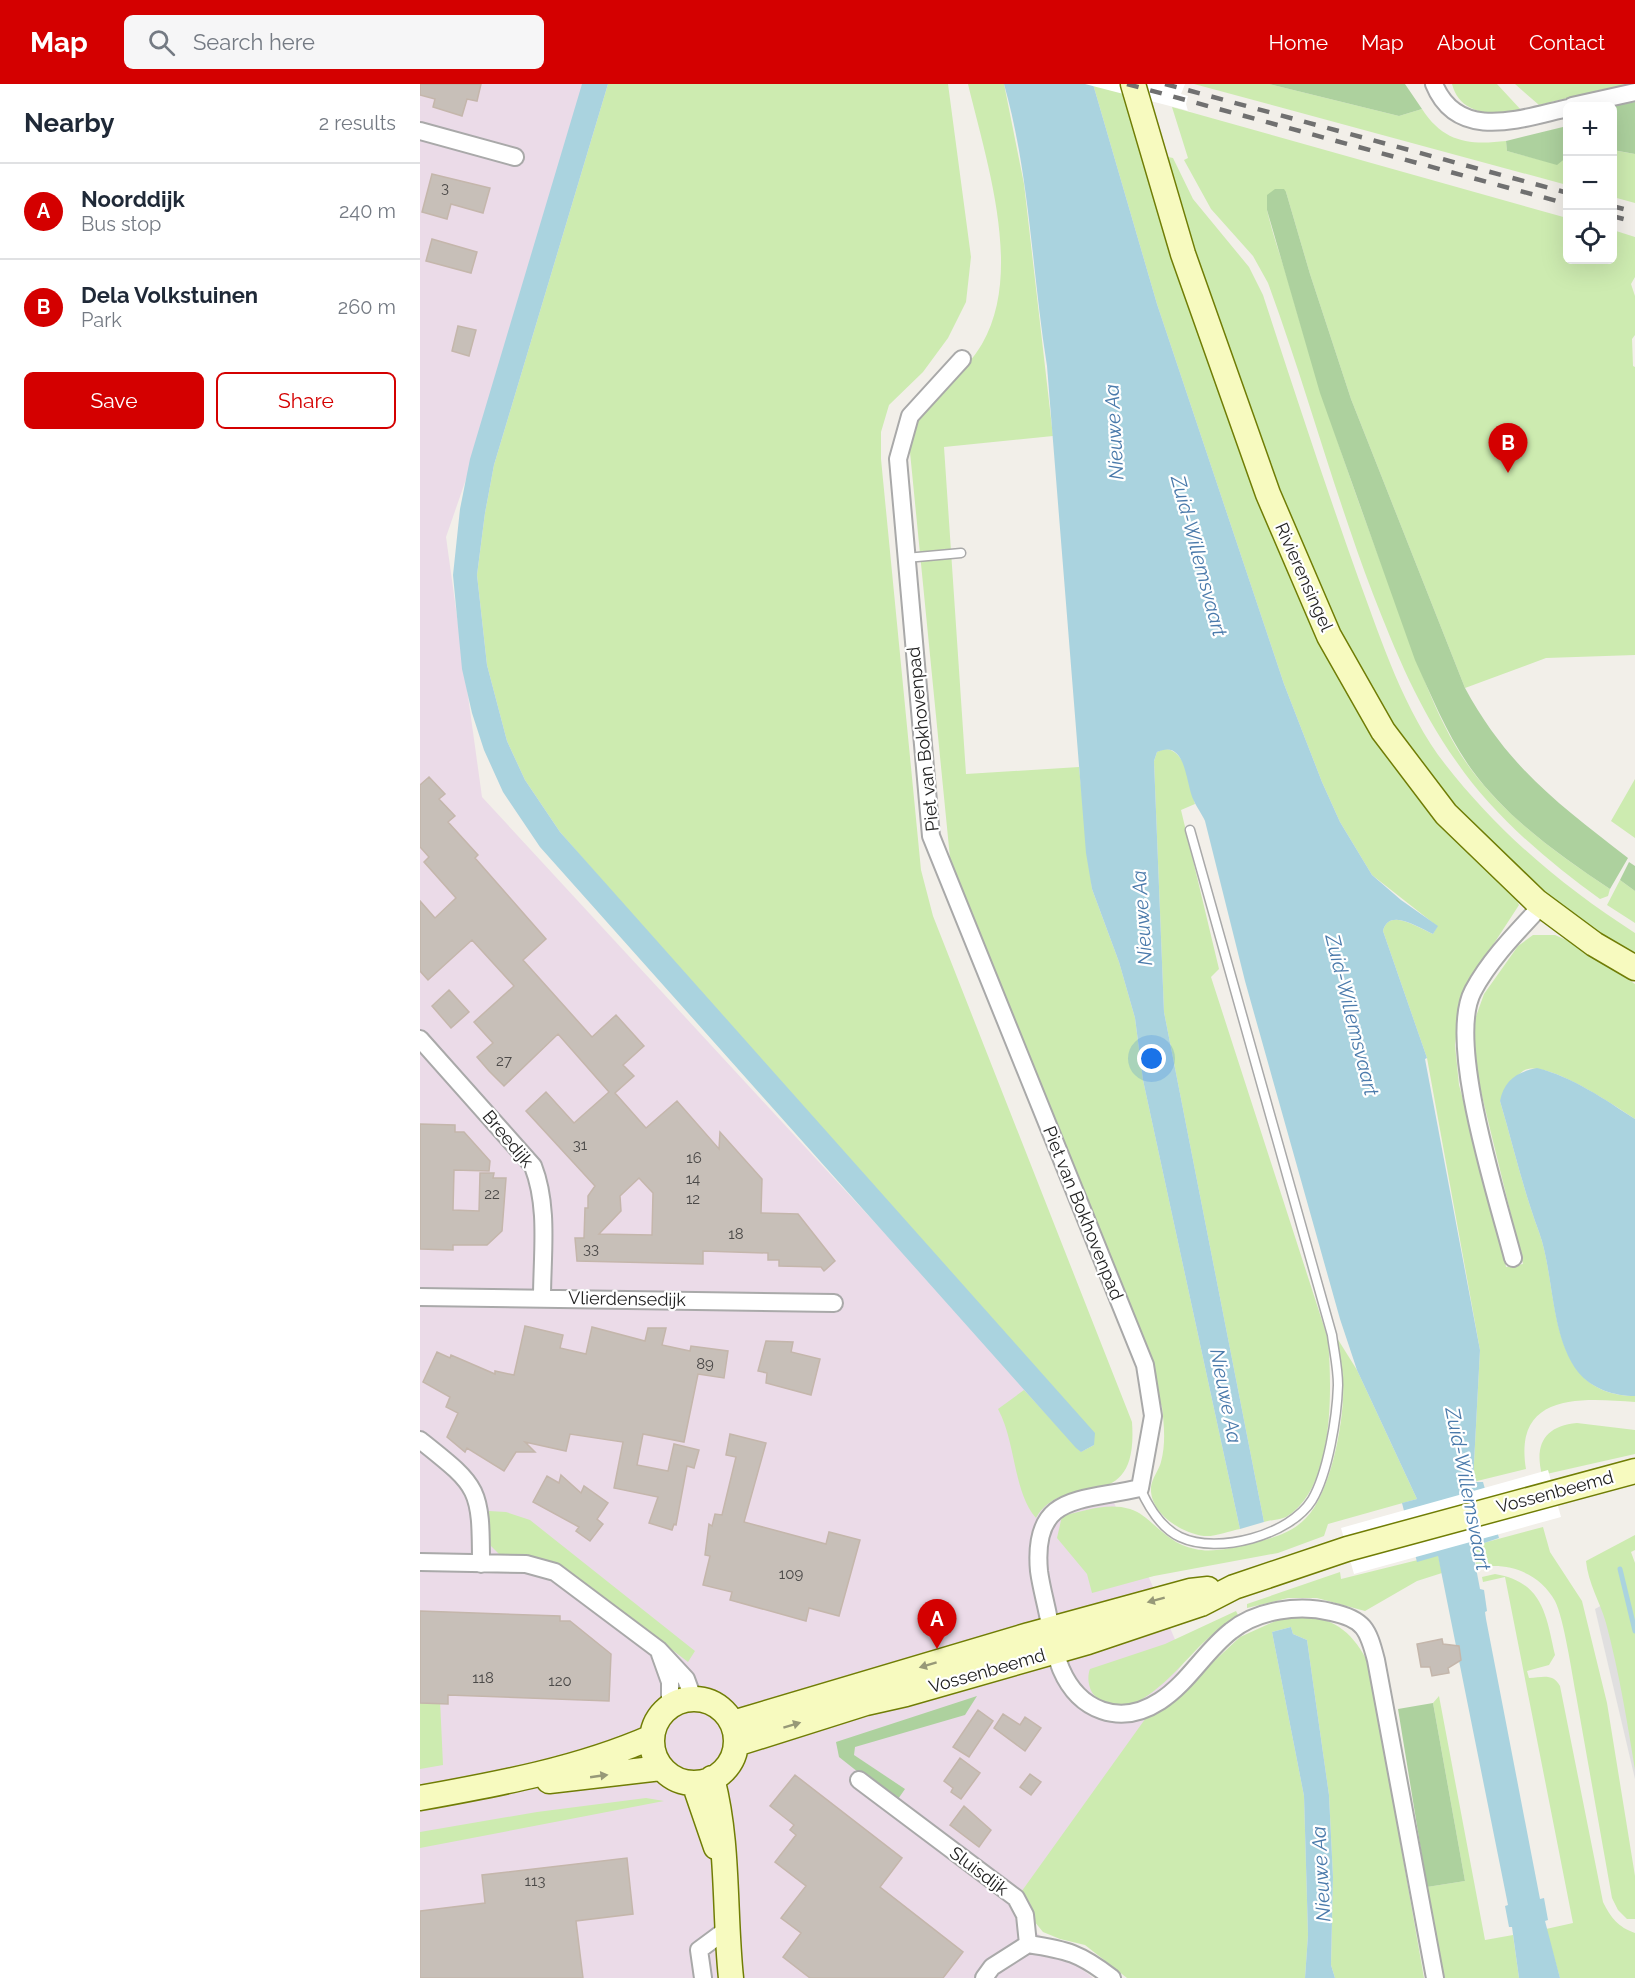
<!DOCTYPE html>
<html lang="en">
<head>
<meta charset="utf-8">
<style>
  :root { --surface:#fff; --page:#f6f6f7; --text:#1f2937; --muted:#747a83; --line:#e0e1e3; --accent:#d40000 }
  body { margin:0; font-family:Raleway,sans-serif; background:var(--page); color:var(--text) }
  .controls { position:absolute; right:18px; top:18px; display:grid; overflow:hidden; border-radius:9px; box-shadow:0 6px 24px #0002 }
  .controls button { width:54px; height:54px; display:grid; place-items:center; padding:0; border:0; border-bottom:2px solid var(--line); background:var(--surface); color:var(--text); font:30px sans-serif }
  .you { position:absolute; left:732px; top:975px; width:21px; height:21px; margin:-15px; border:4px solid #fff; border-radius:50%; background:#1a73e8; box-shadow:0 0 0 9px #1a73e833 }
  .badge { display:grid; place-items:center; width:39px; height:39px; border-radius:50%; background:var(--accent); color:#fff; font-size:20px; font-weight:700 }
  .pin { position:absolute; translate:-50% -50px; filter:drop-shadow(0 2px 3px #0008) }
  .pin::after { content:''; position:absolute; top:32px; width:21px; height:18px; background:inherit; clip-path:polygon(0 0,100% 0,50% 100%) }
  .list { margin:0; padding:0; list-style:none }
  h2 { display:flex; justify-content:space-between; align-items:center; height:78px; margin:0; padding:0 24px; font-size:26px }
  h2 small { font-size:20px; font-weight:400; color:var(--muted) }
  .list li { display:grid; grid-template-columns:39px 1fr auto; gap:18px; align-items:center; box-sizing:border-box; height:96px; padding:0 24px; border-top:2px solid var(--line) }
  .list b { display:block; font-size:22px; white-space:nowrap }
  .list p { margin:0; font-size:20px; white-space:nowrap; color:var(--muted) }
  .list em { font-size:20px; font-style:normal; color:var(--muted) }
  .actions { display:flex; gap:12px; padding:18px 24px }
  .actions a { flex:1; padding:14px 0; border:2px solid var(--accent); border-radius:9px; text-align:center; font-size:21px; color:var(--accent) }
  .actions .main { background:var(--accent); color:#fff }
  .icon { flex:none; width:33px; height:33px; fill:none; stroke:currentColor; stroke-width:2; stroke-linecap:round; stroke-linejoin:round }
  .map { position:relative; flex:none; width:1215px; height:1894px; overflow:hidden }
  header { display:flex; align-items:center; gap:36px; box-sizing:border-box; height:84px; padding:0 30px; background:var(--accent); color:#fff }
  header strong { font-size:28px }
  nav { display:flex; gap:33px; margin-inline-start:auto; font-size:21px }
  .search { width:420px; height:54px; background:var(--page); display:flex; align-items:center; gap:15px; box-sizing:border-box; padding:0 21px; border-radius:9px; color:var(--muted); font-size:22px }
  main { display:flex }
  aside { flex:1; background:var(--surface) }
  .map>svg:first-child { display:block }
</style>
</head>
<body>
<header>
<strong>Map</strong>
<div class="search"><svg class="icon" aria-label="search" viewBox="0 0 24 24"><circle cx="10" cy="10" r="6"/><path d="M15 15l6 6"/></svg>Search here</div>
<nav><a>Home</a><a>Map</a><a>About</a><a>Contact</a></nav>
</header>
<main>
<aside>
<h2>Nearby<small>2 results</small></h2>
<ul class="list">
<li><span class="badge">A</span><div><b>Noorddijk</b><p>Bus stop</p></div><em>240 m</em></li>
<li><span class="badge">B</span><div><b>Dela Volkstuinen</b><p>Park</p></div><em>260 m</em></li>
</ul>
<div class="actions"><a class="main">Save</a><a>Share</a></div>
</aside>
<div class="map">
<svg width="1215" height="1894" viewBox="0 0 1215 1894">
  <rect width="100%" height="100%" fill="#f2efe9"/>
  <path fill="#e0dfdf" d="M1215,1503V1695L1175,1525Z"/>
  <path fill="#ebdbe8" d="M0,0H183L26,453L62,713L674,1376L730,1496L764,1577L602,1837L673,1894H0Z"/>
  <path fill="#cdebb0" d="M188,0H528L551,173L546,218L528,254L503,288L469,321L461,348V375L501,786L513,832L712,1338C719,1437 645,1383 616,1434C593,1408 596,1358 578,1325L604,1306L661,1368L674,1361L140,748L105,696L87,657L67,581L57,491L65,429L74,381Z
    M548,0H584L604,100L633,352L524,363L546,690L659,683L672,805L699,878L715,934L723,996L820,1445C809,1447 795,1453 784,1452C761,1449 729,1429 731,1403C732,1394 739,1386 741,1378C746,1360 744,1340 742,1323L531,784L489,358L490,336C515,312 544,290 562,260C604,188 566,76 548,0Z
    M673,0H701L906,569L933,620L950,644L1031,752L1095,813L1099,821L1043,907L1035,961L1039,1001L1082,1157L1086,1183L1103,1180L1052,971L1054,938L1064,910L1098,862L1113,851H1135L1153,859L1215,900V1035C1195,1022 1124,973 1103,987C1094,993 1086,1009 1080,1017C1093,1061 1103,1105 1119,1148C1134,1189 1130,1252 1159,1288C1172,1305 1193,1312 1215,1312V1318C1162,1314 1093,1308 1106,1385L1053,1398L1060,1266L1007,974L963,847C969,823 998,844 1013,850L1017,842L952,791L920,738L902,698L864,600L737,220Z
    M774,0H849L979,32L1002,25C1024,59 1050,61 1086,57L1087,67L1136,80L1147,73V101Z
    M1032,0H1077L1102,27C1076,32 1040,32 1032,0Z
    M1095,0H1215V2L1184,5L1119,21Z
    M752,23L1147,134L1148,176H1192L1193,146L1215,153V193L1211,200L1215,212V251L1212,255L1213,282L1215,283V571L1126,574L1045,604L931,315L890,190L866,108L847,126C853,152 862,176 869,200C899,308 936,414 976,519C997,575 1016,639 1053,688C1091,737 1139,771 1190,805L1188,812L1180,815C1127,777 1073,731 1036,677C999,625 976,569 953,510C914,408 886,302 848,199L833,172L791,125L764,76L768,74Z
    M1192,66L1215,70V119L1193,113Z
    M743,72L753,74L773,115L829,183L843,211C874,306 905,401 939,496C962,558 984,627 1025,680C1078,748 1143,803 1215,849V872C1156,834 1100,793 1051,741C946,627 891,491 839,348C805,256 774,164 743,72Z
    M744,665C767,665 770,702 775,720L761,726L799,885L791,893L908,1255C912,1304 915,1404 866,1433C860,1436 850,1436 844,1438L744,928L734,677L737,668Z
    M1215,695V754L1191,737Z
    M1200,796L1215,807V839L1187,821Z
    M917,1254L937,1286L997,1415L908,1440L904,1452L858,1469L734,1492L672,1509L667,1490L637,1454L642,1432C663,1427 688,1418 710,1425C731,1431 744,1459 775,1465C791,1469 813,1464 829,1460C849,1455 871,1450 886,1434C911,1409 925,1334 923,1300C923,1285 919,1269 917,1254Z
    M1157,1339L1215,1346V1370L1122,1391C1114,1360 1125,1342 1157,1339Z
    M69,1427L86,1428L110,1436L275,1567L268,1578L148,1486L122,1476L80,1471L70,1461Z
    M1123,1443L1130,1468L1162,1517L1187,1619L1215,1792V1835H1207L1198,1826L1192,1814C1180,1746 1168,1679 1156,1611C1152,1590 1144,1535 1135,1517C1120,1489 1087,1477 1057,1484L1052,1462Z
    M1215,1451V1466L1211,1468L1215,1479V1686C1207,1636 1199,1588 1186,1539C1180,1518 1168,1499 1166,1477Z
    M1018,1471L1022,1489L997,1497L945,1527L897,1514H868L827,1524V1520L920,1488L921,1495Z
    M1075,1490C1123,1498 1126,1531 1135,1571L1129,1581L1107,1587L1109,1594C1123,1593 1133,1589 1140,1602L1183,1818C1191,1834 1198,1843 1215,1849V1894H1140L1126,1845L1153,1839L1085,1493L1063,1498L1062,1493Z
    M816,1527L818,1531C806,1540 793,1549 782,1560C759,1582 708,1650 674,1611C668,1604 667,1592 670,1585L745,1560Z
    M883,1532C917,1534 934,1551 949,1580L1004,1894H915L911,1881L913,1793L909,1711L887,1556L873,1550L871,1543L852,1548L884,1712L888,1851L885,1894H707L665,1861L640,1855L623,1848L614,1837L610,1819L599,1811L728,1631L775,1595L820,1553L860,1535Z
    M1019,1612L1065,1856L1093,1851L1099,1894H1023L1007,1803L1045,1797L1013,1619Z
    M0,1616H20L23,1681L0,1685Z
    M226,1714L244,1717L0,1764V1748L117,1728Z"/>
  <path fill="#add19e" d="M849,0H985L1002,25L979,32Z
    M1215,18V70L1193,66L1192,22H1181Z
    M1147,42V73L1137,81L1087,67L1086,57Z
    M855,105H864L866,108L890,190L931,315L1045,604C1088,683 1138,720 1208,774L1190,805C1139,771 1089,736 1052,686C1028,653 1012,613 995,576L900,309L847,126V111Z
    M1209,778L1215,782V807L1200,796Z
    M557,1612L545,1631L435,1663L434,1671L485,1705L476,1718L419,1673L416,1658Z
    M1013,1619L1045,1797L1007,1803L978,1625Z"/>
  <path fill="#aad3df" d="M162,0H188L74,381L65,429L57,491L67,581L87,657L105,696L140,748L675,1349L674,1361L661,1368L656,1364L120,763L83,708L64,666L52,629L42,585L33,491L40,425L50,375Z
    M584,0H673L737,220L864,600L902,698L920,738L952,791L981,816L1018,842L1013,850C999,844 969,823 963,847L1007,974L1005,975L1060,1266L1053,1398H1063L1079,1454L1052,1463L1060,1505L1064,1506L1067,1527L1065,1528L1066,1535L1120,1815L1124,1814L1128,1836L1125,1837L1140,1894H1099L1092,1843H1089L1085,1822L1088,1821L1018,1472L997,1478L982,1419L997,1415L937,1286L920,1235L825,897L785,737C782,730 776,722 774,717C765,700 767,654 737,668L734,677L744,928L844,1438L820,1445L723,996L715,934L699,878L672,805L666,769L627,282C612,189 610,92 584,0Z
    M1117,984C1153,993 1184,1015 1215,1035V1312C1194,1312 1172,1305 1158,1288C1130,1252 1134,1189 1119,1148C1103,1105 1093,1061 1080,1017C1084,996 1097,988 1117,984Z
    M871,1543L873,1550L887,1556L909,1711L913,1793L911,1881L915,1894H885L888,1851L884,1712L852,1548Z"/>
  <path fill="#fff" d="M665,0H765L761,10L768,12L766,20L768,27L773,28Z
    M1128,1386L1141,1433L934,1490L921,1444Z"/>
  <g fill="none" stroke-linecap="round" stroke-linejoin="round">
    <path stroke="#aad3df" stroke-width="5" d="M1200,1485L1215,1547"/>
  </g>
  <path fill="#c7bfb8" stroke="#c4b6ab" stroke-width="1.5" fill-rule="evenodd" d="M0,0H61L57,17L47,15L42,32L13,23L15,15L0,11Z
    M12,90L70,104L63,129L31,120L27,135L2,128Z
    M12,155L57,168L51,189L6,177Z
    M38,242L56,246L49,272L32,267Z
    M9,693L25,710L19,715L35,732L28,738L58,771L55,774L126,855L103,876L172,953L196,931L224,962L203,981L214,992L195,1009L226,1044L257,1017L299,1065L300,1048L342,1095L341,1129L378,1130L415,1177L404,1187L401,1183L359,1182V1176H348V1169L283,1167V1180L157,1177L155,1154H164L165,1124H168V1112L175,1102L106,1027L126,1008L154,1039L189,1008L138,950L84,1002L69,987L57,973L73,959L54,938L94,902L52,856L8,896L0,887V817L15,834L36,814L4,778L9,773L0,763V701ZM219,1094L233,1109L232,1151L179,1150L201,1127L200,1112Z
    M29,906L49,928L31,944L12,922Z
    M0,1040L35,1041V1048H44L70,1077L69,1087L34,1086L33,1126L59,1127L60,1089H74L73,1094H86L82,1147L67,1161H33V1166L0,1165Z
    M105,1242L143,1251L140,1264L166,1270L172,1243L225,1257L228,1244H246L242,1261L270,1267L271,1262L308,1267L304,1294L278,1290L264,1358L223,1350L217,1381L248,1387L254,1360L279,1366L274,1384L267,1382L256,1441L254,1440L252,1446L229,1439L238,1413L194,1404L203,1358L150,1350L146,1367L105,1358L115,1368H96L84,1387L47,1364L45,1368L27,1353L38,1329L26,1323L30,1313L3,1298L17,1268L30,1274L31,1271L75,1290V1287L94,1291Z
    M346,1257L373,1258L371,1268L400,1275L391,1311L346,1299L347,1289L338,1287Z
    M310,1350L346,1359L324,1438L406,1460L409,1448L440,1456L419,1532L389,1524L386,1537L310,1516L312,1508L283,1501L290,1472L285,1471L289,1440L292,1442L295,1430L302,1431L316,1373L306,1371Z
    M141,1391L161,1409L164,1402L188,1419L177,1435L183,1440L170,1457L156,1447L159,1443L113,1418L127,1392L139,1399Z
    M0,1527L140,1532V1537H150L191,1570L189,1617L28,1611V1620L0,1619Z
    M1022,1555L1023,1560L1039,1562L1041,1576L1028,1584L1029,1589L1012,1592L1010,1583H1001L997,1560Z
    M558,1626L573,1637L549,1673L533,1663Z
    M583,1630L600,1641L605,1633L621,1644L605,1667L574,1644Z
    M540,1674L560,1689L541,1715L531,1708L533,1704L524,1697Z
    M610,1690L621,1698L611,1711L600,1703Z
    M375,1691L482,1774L460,1803L543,1868L523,1894H390L363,1873L381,1849L361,1834L386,1802L355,1778L376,1751L370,1746L374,1741L350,1722Z
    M544,1722L571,1746L559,1763L530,1741Z
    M207,1774L213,1830L156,1837L163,1894H0V1827L65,1819L62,1791Z"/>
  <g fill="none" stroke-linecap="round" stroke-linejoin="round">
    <g stroke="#a9a9a9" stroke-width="11">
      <path id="lane" d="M486,474L541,469
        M720,1404C728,1422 741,1444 760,1453C798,1471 870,1451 892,1416C908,1389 917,1333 918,1301C918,1284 914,1267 912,1251L770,746"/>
    </g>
    <g stroke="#a9a9a9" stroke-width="20">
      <path id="street" d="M1014,0C1038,59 1102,34 1148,24
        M1152,22L1215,8
        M0,47L95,73
        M542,275L490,332L478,375L511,752L725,1281L733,1332L720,1404C660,1418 612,1409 619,1487C621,1502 625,1516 628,1531C632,1548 634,1569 641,1585C659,1627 700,1643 740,1617C768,1599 785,1567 811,1547C837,1526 879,1520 911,1528C944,1535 948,1545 956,1576L1015,1894
        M0,955L113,1082C129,1123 122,1170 122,1214
        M1093,1174C1078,1116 1026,958 1053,907C1070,875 1098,847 1122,821
        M0,1213L414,1219
        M0,1356C59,1403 61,1403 61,1480
        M0,1478L106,1480L135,1488L239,1566L266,1595L273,1614
        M240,1570L250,1598V1621
        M439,1696L596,1814L605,1831L608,1860C647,1866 660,1869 692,1894
        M283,1894L279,1866L306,1846
        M564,1894L572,1883L608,1860"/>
    </g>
    <g stroke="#707d05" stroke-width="27">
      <path id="secondary" d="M713,0L763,170L848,410L909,552L963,647L1026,730L1116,817L1174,860L1215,884
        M232 1657a42 42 0 1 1 84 0a42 42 0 1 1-84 0Z
        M313,1639L609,1551L770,1507L788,1505
        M316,1660L446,1619L486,1610L668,1558L781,1520L814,1503L927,1465L1215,1387
        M292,1694C309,1758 304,1828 311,1894
        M129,1697L241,1684
        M274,1699L296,1763
        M0,1714C78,1700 159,1685 232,1653"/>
    </g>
    <use href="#lane" stroke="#fff" stroke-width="8"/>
    <use href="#street" stroke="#fff" stroke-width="16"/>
    <use href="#secondary" stroke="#f7fabf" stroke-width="24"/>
    <path stroke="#707070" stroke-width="4.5" stroke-dasharray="12 12" stroke-linecap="butt" d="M707,0L1148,120
      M745,0L1148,109
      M1192,122L1215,128
      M1192,132L1215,138"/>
  </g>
  <defs><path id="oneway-solid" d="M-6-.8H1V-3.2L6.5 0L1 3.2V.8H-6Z" transform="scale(1.5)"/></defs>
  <g fill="#979978">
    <use href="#oneway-solid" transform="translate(736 1516) rotate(165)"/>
    <use href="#oneway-solid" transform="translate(508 1581) rotate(163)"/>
    <use href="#oneway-solid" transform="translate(372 1641) rotate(-17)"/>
    <use href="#oneway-solid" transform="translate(179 1692) rotate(-8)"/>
  </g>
  <g text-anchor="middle" stroke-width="4.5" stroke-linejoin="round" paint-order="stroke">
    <g font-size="15" fill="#4b4948">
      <text x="25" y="109">3</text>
      <text x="84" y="982">27</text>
      <text x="160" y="1066">31</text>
      <text x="274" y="1079">16</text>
      <text x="273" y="1100">14</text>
      <text x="72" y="1115">22</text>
      <text x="273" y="1120">12</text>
      <text x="316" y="1155">18</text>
      <text x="171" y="1170">33</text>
      <text x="285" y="1285">89</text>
      <text x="371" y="1495">109</text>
      <text x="63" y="1599">118</text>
      <text x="140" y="1602">120</text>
      <text x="115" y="1802">113</text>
    </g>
    <g font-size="18" fill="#222" stroke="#fff">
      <text transform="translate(884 493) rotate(66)" y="6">Rivierensingel</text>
      <text transform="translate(503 655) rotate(-96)" y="6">Piet van Bokhovenpad</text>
      <text transform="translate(88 1055) rotate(50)" y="6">Breedijk</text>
      <text transform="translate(663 1129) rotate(68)" y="6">Piet van Bokhovenpad</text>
      <text transform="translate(207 1215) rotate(1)" y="6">Vlierdensedijk</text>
      <text transform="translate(1135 1408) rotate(-15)" y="6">Vossenbeemd</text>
      <text transform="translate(567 1587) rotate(-16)" y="6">Vossenbeemd</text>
      <text transform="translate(559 1787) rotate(37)" y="6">Sluisdijk</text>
    </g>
    <g font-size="20" font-style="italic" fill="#4a7aab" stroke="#fff">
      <text transform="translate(694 348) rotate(-93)" y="7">Nieuwe Aa</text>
      <text transform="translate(779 472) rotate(75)" y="7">Zuid-Willemsvaart</text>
      <text transform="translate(722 834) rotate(-94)" y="7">Nieuwe Aa</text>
      <text transform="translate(932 931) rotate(76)" y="7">Zuid-Willemsvaart</text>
      <text transform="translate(806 1312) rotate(79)" y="7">Nieuwe Aa</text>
      <text transform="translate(1048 1405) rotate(79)" y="7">Zuid-Willemsvaart</text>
      <text transform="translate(901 1790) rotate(-93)" y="7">Nieuwe Aa</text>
    </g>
  </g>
</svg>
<div class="controls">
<button>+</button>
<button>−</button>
<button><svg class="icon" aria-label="locate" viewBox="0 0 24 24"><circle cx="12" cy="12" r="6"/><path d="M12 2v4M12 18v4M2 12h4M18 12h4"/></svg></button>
</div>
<div class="you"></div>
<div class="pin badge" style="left:517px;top:1565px">A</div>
<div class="pin badge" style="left:1088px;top:389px">B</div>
</div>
</main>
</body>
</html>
